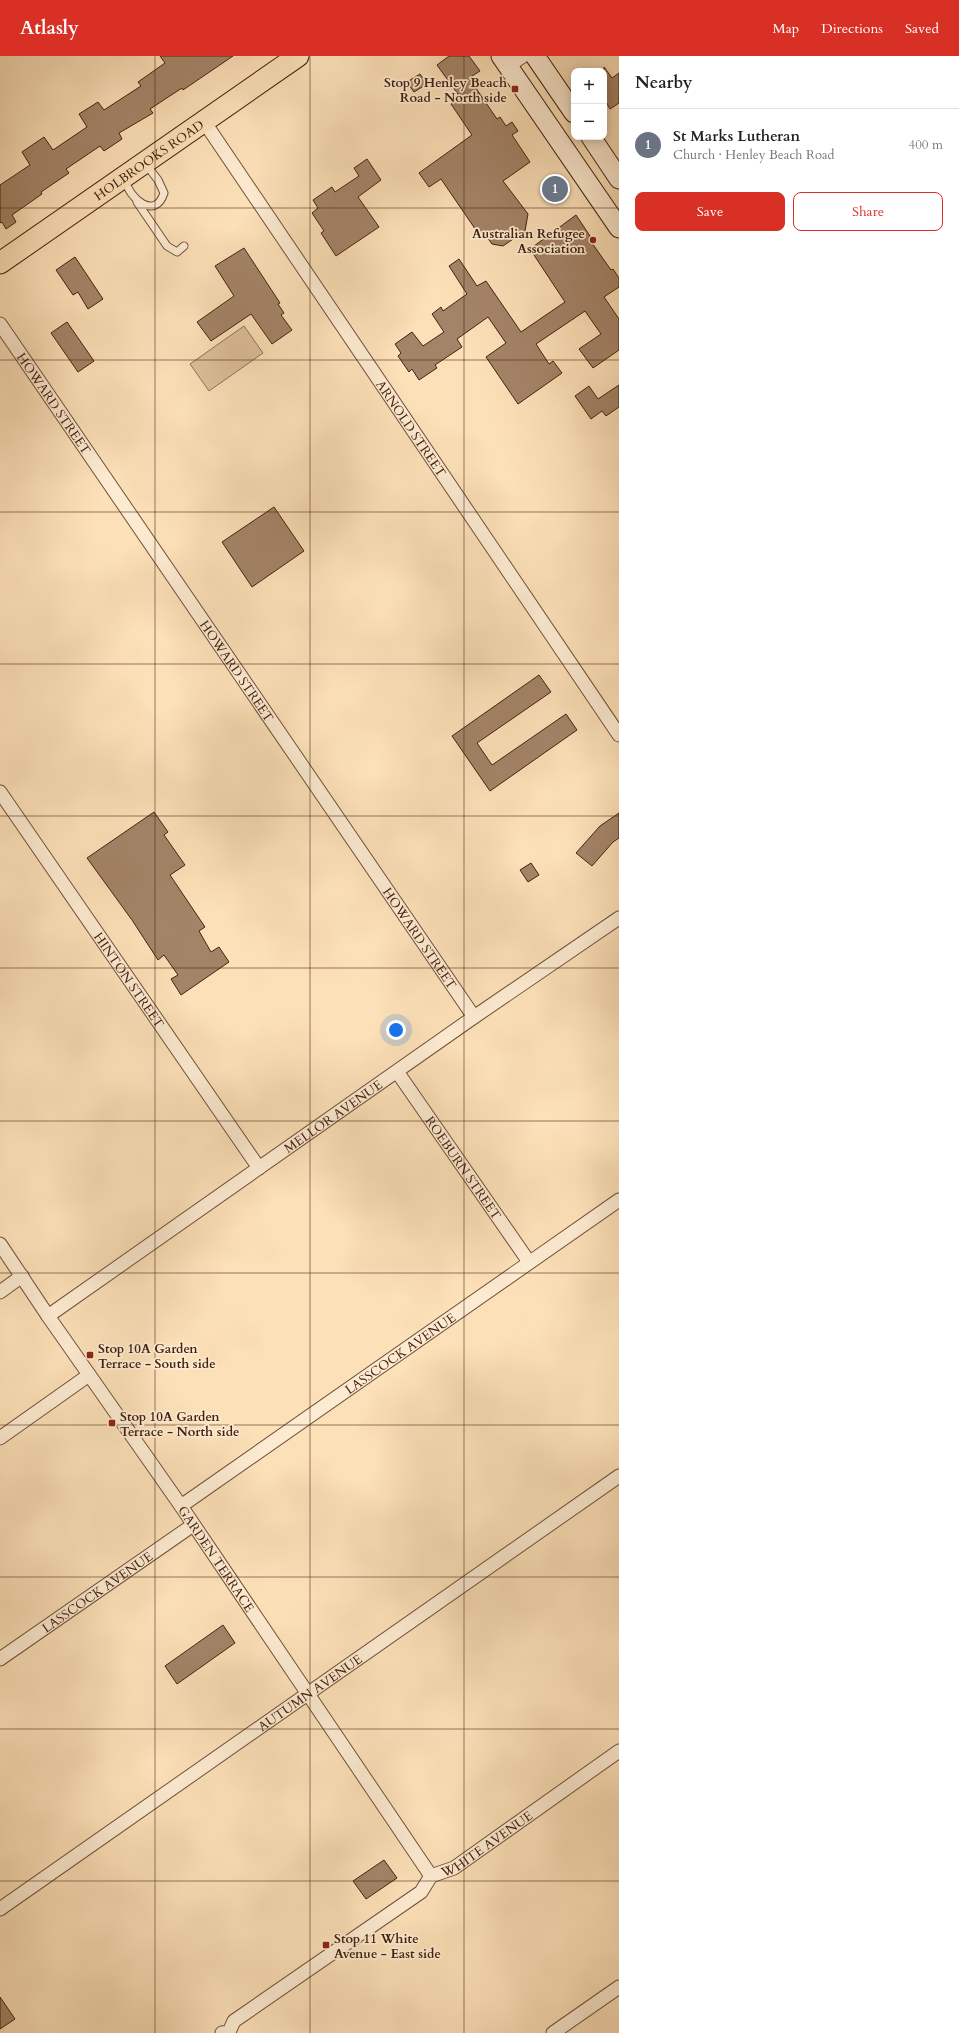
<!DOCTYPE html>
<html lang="en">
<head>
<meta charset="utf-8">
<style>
  :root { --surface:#fff; --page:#f6f6f6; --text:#222; --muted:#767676; --line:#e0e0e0; --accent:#d93025 }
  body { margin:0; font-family:Cardo,serif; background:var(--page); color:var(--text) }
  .controls { position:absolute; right:12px; top:12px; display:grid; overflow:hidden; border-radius:8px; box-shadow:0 2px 10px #0003 }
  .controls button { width:36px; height:36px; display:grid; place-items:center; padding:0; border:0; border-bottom:1px solid var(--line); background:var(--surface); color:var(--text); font:20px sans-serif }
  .you { position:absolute; left:396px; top:974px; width:14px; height:14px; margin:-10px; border:3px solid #fff; border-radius:50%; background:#1a73e8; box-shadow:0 0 0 6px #1a73e833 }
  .badge { display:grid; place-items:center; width:26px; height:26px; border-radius:50%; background:var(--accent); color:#fff; font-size:13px; font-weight:700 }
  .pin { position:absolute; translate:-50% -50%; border:2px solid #fff; box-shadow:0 1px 4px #0006 }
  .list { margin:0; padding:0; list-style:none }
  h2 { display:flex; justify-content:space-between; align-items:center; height:52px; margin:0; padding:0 16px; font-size:17px }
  h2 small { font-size:13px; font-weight:400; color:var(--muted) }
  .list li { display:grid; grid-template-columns:26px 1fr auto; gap:12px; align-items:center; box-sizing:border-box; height:72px; padding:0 16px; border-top:1px solid var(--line) }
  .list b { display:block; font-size:15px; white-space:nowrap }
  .list p { margin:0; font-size:13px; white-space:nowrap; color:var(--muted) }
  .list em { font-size:13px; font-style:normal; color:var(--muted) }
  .actions { display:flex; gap:8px; padding:12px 16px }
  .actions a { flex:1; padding:9px 0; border:1px solid var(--accent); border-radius:8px; text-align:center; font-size:14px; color:var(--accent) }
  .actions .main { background:var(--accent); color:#fff }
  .map { position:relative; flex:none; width:619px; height:1977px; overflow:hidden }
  header { display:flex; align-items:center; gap:24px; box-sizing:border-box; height:56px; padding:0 20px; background:var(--accent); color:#fff }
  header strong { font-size:19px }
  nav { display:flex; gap:22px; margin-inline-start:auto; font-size:14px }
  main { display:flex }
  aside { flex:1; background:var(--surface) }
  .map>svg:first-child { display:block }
</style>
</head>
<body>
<header>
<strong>Atlasly</strong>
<nav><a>Map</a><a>Directions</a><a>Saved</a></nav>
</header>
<main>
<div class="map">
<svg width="619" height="1977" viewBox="0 0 619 1977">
  <rect width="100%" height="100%" fill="#fce0b8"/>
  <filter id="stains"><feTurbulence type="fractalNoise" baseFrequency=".005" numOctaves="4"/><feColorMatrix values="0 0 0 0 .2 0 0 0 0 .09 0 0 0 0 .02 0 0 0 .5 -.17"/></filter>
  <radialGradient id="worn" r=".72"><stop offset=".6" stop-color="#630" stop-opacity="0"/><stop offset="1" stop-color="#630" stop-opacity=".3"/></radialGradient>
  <path fill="#ddc09c" stroke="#907056" d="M244,270L263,297L209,335L190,308Z"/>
  <path fill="#a48468" stroke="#442111" d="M160,0H233L183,34L182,32L150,53L153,57L119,77L122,83L104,95L100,90L66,113L69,117L41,136L42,138L12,159L16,166L6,173L2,166L0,167V129L30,109L22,96L44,81L53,94L87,71L79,58L98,46L104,54L141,30L138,26L165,7Z
    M449,0H469L480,15L469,22L497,63L500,61L506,70L512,66L518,75L512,79L530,106L503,125L528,158L525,175L503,190L492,188L484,177L480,180L441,123L429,131L419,117L472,79L451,48L460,41L437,9Z
    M604,11L612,22L619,17V47L610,53L604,43Z
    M420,18L427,28L414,36L407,26Z
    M367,103L381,124L358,141L379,171L336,200L321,177L324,175L312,157L318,152L313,144L332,131L335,136L359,120L354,112Z
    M576,159L594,186L592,187L611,214L613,213L619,222V231L604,241L619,263V294L593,312L579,293L601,278L585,255L536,288L549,308L553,305L562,317L518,348L486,301L506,287L488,261L457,283L462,291L435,309L437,312L419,324L412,313L409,316L398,300L401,297L395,288L412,276L423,290L444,276L432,258L441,251L443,255L467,238L449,210L459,203L477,230L486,225L521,276L565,246L530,193Z
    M244,192L280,247L278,248L284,257L281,259L292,274L272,288L251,258L211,285L197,266L234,240L215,210Z
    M75,201L103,243L88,253L78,236L73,239L56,214Z
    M67,266L94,305L78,316L51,277Z
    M619,329V351L606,360L602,355L591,363L575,340L589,330L598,343Z
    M274,451L304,495L252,531L222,486Z
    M539,619L551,636L477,687L492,709L566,658L577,674L490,735L452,680Z
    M154,756L168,776L164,779L185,809L170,819L205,871L199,875L211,896L219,891L229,906L181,939L171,923L178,919L164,899L158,904L132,864L87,802Z
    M619,757V782L613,786L592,810L576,797L600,770Z
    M531,807L539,819L528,826L520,814Z
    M223,1569L235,1587L177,1628L165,1610Z
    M384,1804L397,1822L366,1843L353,1825Z
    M0,1941L15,1963L0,1973Z"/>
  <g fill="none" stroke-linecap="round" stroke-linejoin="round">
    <g stroke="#72513b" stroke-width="9">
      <path id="lane" d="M125,124C129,142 155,165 164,137L158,124L145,107
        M137,146L167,190L177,196L184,190"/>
    </g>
    <g stroke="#72513b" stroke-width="15">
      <g id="street">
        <path d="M508,10L523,0"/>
        <path id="s1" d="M203,64L619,679"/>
        <path id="s2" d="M0,268L474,961"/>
        <path id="s3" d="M0,736L259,1112"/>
        <path id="s4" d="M398,1017L529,1206"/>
        <path id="s5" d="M0,1188L48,1260L181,1450L431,1820"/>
        <path d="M0,1236L22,1220"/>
        <path id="s6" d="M48,1260L474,961L619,862"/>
        <path d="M0,1382L89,1319"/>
        <path id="s7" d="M181,1450L619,1144"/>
        <path id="s8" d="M0,1603L193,1469"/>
        <path id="s9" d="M0,1853L619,1420"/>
        <path id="s10" d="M222,1977L229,1976L234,1965L421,1836L431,1820L454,1812L619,1695"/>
        <path d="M553,1977L619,1931"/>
      </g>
    </g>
    <g stroke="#442111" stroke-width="21">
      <path id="secondary" d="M501,0L619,172
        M535,0L574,57
        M591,81L619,123"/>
    </g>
    <g stroke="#442111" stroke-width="23">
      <g id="primary">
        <path id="s11" d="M0,207L298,0"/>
      </g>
    </g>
    <use href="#lane" stroke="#fdebd1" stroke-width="7"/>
    <use href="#street" stroke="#fdebd1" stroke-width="13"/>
    <use href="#secondary" stroke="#fdebd1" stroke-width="19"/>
    <use href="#primary" stroke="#fce0b8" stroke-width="21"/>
  </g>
  <path fill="none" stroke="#442111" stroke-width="1" stroke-opacity="0.55" d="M155,0V1977M310,0V1977M464,0V1977M0,152H619M0,304H619M0,456H619M0,608H619M0,760H619M0,912H619M0,1065H619M0,1217H619M0,1369H619M0,1521H619M0,1673H619M0,1825H619"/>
  <g fill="#8f2418" stroke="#fdebd1" stroke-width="1.5">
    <rect x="511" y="29" width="8" height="8" rx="2"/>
    <circle cx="593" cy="184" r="4"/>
    <rect x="86" y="1295" width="8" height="8" rx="2"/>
    <rect x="108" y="1363" width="8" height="8" rx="2"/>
    <rect x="322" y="1885" width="8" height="8" rx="2"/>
  </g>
  <g text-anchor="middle" stroke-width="3.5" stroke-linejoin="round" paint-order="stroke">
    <g font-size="13" font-weight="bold" fill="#442111" stroke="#fdebd1" text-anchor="start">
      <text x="507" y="31" text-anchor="end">Stop 9 Henley Beach<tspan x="507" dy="15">Road - North side</tspan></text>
      <text x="585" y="182" text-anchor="end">Australian Refugee<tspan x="585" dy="15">Association</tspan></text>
      <text x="98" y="1297">Stop 10A Garden<tspan x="98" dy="15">Terrace - South side</tspan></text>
      <text x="120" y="1365">Stop 10A Garden<tspan x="120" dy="15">Terrace - North side</tspan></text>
      <text x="334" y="1887">Stop 11 White<tspan x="334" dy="15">Avenue - East side</tspan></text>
    </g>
    <g font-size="13" fill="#442111" stroke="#fdebd1">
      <text dy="5" stroke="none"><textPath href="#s11" startOffset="181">HOLBROOKS ROAD</textPath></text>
      <text dy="5" stroke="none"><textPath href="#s2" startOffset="96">HOWARD STREET</textPath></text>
      <text dy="5" stroke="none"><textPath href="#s1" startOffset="372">ARNOLD STREET</textPath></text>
      <text dy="5" stroke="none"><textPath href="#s2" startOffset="420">HOWARD STREET</textPath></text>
      <text dy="5" stroke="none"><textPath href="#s2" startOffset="744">HOWARD STREET</textPath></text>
      <text dy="5" stroke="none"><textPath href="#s3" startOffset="228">HINTON STREET</textPath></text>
      <text dy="5" stroke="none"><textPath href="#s6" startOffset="348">MELLOR AVENUE</textPath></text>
      <text dy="5" stroke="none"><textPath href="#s4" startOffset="115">ROEBURN STREET</textPath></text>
      <text dy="5" stroke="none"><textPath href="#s7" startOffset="267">LASSCOCK AVENUE</textPath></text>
      <text dy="5" stroke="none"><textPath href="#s5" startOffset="382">GARDEN TERRACE</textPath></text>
      <text dy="5" stroke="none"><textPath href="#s8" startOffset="118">LASSCOCK AVENUE</textPath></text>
      <text dy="5" stroke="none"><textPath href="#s9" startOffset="378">AUTUMN AVENUE</textPath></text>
      <text dy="5" stroke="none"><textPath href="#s10" startOffset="330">WHITE AVENUE</textPath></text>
    </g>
  </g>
  <rect width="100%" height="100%" filter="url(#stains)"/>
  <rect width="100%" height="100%" fill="url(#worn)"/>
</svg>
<div class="controls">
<button>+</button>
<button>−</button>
</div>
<div class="you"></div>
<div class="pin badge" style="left:555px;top:133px;background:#6b7280">1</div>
</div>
<aside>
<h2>Nearby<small></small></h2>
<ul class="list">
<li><span class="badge" style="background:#6b7280">1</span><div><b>St Marks Lutheran</b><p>Church · Henley Beach Road</p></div><em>400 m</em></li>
</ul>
<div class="actions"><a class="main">Save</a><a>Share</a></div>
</aside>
</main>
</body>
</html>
